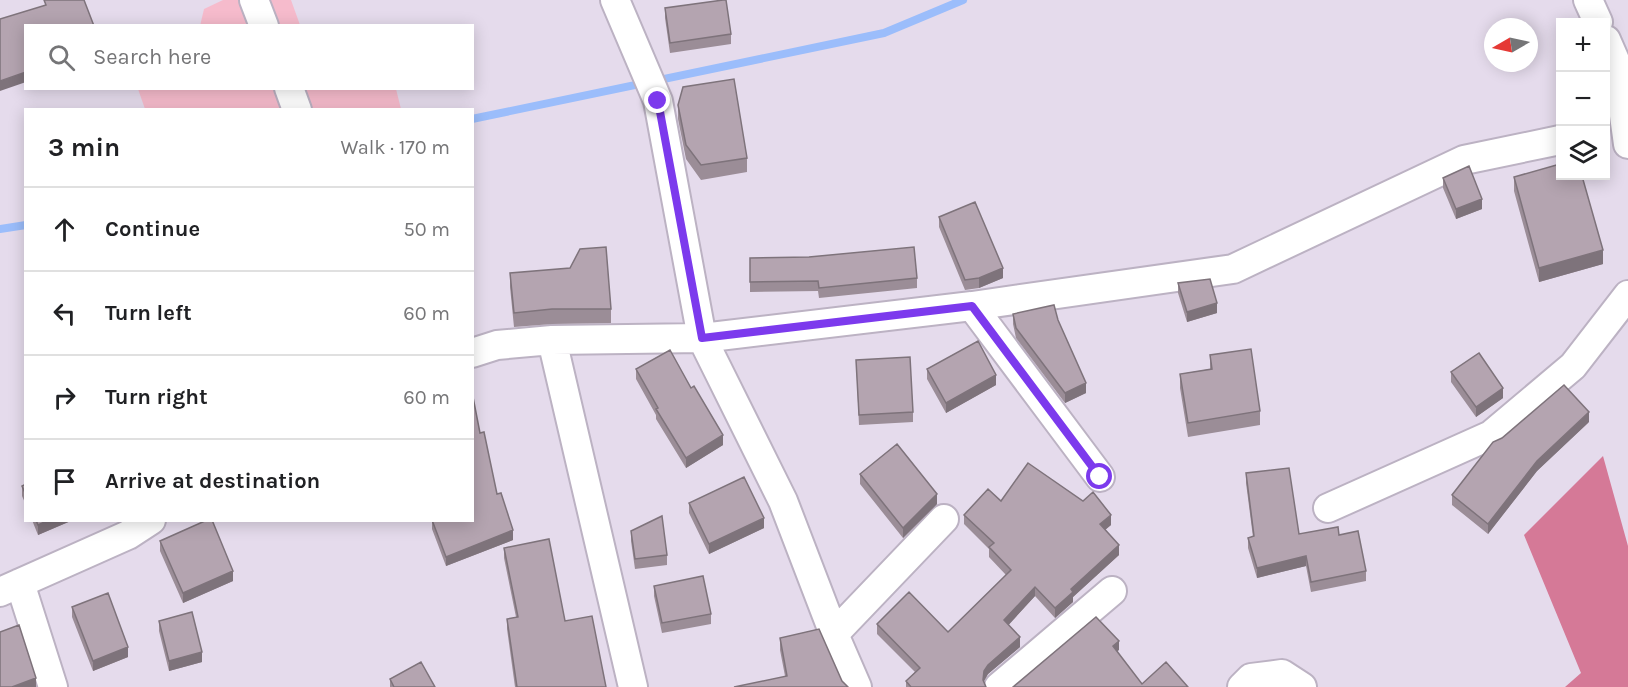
<!DOCTYPE html>
<html lang="en">
<head>
<meta charset="utf-8">
<style>
  :root { --surface:#fff; --page:#f2f2f2; --text:#202124; --muted:#757577; --line:#e0e0e0 }
  body { margin:0; font-family:Karla,sans-serif; background:var(--page); color:var(--text) }
  .controls { position:absolute; right:18px; top:18px; display:grid; overflow:hidden; border-radius:0px; box-shadow:0 3px 15px #0003 }
  .controls button { width:54px; height:54px; display:grid; place-items:center; padding:0; border:0; border-bottom:2px solid var(--line); background:var(--surface); color:var(--text); font:30px sans-serif }
  .compass { position:absolute; left:1484px; top:18px; width:54px; height:54px; border-radius:50%; background:var(--surface); box-shadow:0 3px 15px #0003; rotate:261deg }
  .stop { position:absolute; width:18px; height:18px; margin:-14px; border:4px solid #7c3aed; border-radius:50%; background:#fff }
  .stop.end { background:#7c3aed; border-color:#fff; box-shadow:0 2px 6px #0008 }
  .list { margin:0; padding:0; list-style:none }
  h2 { display:flex; justify-content:space-between; align-items:center; height:78px; margin:0; padding:0 24px; font-size:26px }
  h2 small { font-size:20px; font-weight:400; color:var(--muted) }
  .list li { display:grid; grid-template-columns:39px 1fr auto; gap:18px; align-items:center; box-sizing:border-box; height:84px; padding:0 24px; border-top:2px solid var(--line) }
  .list b { display:block; font-size:22px; white-space:nowrap }
  .list em { font-size:20px; font-style:normal; color:var(--muted) }
  .icon { flex:none; width:33px; height:33px; fill:none; stroke:currentColor; stroke-width:2; stroke-linecap:round; stroke-linejoin:round }
  .map { position:relative; flex:none; width:1628px; height:687px; overflow:hidden }
  .search { position:absolute; background:var(--surface); box-shadow:0 3px 15px #0003; left:24px; top:24px; width:450px; height:66px; display:flex; align-items:center; gap:15px; box-sizing:border-box; padding:0 21px; border-radius:0px; color:var(--muted); font-size:22px }
  .panel { position:absolute; background:var(--surface); box-shadow:0 3px 15px #0003; left:24px; top:108px; width:450px; height:414px; border-radius:0px }
  .map>svg:first-child { display:block }
</style>
</head>
<body>
<div class="map">
<svg width="1628" height="687" viewBox="0 0 1628 687">
  <rect width="100%" height="100%" fill="#e5dbec"/>
  <path fill="#f6bbcc" d="M223,0H291L300,25L200,26L204,9Z
    M138,89H396L401,109H145Z"/>
  <path fill="#d57997" d="M1603,456L1628,546V687H1565L1581,673L1524,535Z"/>
  <g fill="none" stroke-linecap="round" stroke-linejoin="round">
    <path stroke="#9bbdfb" stroke-width="8" d="M472,119L884,33L963,0
      M0,229L26,225"/>
    <g stroke="#bcb2c3" stroke-width="32">
      <path id="minor" d="M254,0L264,26
        M615,0L658,101L702,338L783,501L834,634L857,687
        M1588,0L1598,22
        M1606,40L1617,65L1628,144
        M289,88L297,110
        M972,306L1100,477
        M552,340L633,687
        M472,353L497,345L552,340L702,338L972,306L1233,269L1464,160L1560,140
        M1328,508L1491,435L1573,366L1628,295
        M20,583L53,687
        M0,592L128,535L151,520
        M834,634L944,519
        M999,687L1112,591
        M1242,687L1251,678L1282,674L1302,687"/>
    </g>
    <use href="#minor" stroke="#fff" stroke-width="28"/>
  </g>
  <path fill="#9b8d97" d="M665,8L731,34V44L670,53L665,18Z
    M678,105L747,158V172L701,180L686,159L678,119Z
    M1514,177L1603,264L1539,282L1514,191Z
    M1443,178L1482,209L1456,219L1443,188Z
    M939,217L1003,278L979,288L965,290L939,227Z
    M750,258L917,278V288L819,298L818,291L750,292Z
    M510,273L611,309V323L552,324L514,327L510,287Z
    M1178,283L1217,313L1187,322L1178,293Z
    M1013,314L1058,320L1086,393L1065,403L1016,338L1013,324Z
    M1210,355L1260,411V425L1188,437L1180,388V374L1210,369Z
    M856,360L913,412V422L859,425Z
    M636,369L723,445L686,468L656,419V415L636,379Z
    M927,369L996,385L946,413L927,379Z
    M1451,372L1503,398L1476,417L1451,382Z
    M1589,422L1537,471L1488,534L1452,505V495Z
    M480,433L497,494L513,540L446,566L432,529V520H472Z
    M1246,473L1299,534L1339,535L1366,571V581L1311,592L1306,566L1257,578L1248,548V538L1253,537L1246,483Z
    M860,474L937,504L903,538L860,484Z
    M26,484V505L22,496V486Z
    M1001,501L1111,525L1105,530L1119,555L1073,597V602L1055,618L1035,596L1008,625L1020,647L988,674L984,681L986,687H906V681L915,672L877,634V624L948,632L1006,575L989,557V549L964,524V515Z
    M689,503L764,528L709,554L689,513Z
    M32,520H73L38,535Z
    M631,531L667,555V565L635,569L631,541Z
    M160,541L233,581L183,603L160,551Z
    M504,548L565,621L606,687H515L507,629V619L516,617L504,558Z
    M654,586L711,614V624L662,633L654,596Z
    M72,607L128,657L93,671L72,617Z
    M159,621L202,662L169,671L159,631Z
    M780,638L842,681L785,676L780,650Z
    M390,679L435,687H390Z"/>
  <path fill="#7e737b" d="M26,72V82L0,91V81Z
    M1482,199V209L1456,219V209Z
    M1603,250V264L1539,282V268Z
    M1003,268V278L979,288V278Z
    M1217,303V313L1187,322V312Z
    M996,375V385L946,413V403Z
    M1086,383V393L1065,403V393Z
    M1503,388V398L1476,417V407Z
    M1589,412V422L1537,471L1488,534V524L1537,461Z
    M723,435V445L686,468V458Z
    M937,494V504L903,538V528Z
    M1111,515V525L1100,534V524Z
    M764,518V528L709,554V544Z
    M49,520H73L38,535V525Z
    M513,530V540L446,566V557Z
    M1119,545V555L1073,597V602L1055,618V608L1071,589Z
    M1306,556V566L1257,578V568Z
    M233,571V581L183,603V593Z
    M1035,587V596L1004,630V620Z
    M1020,637V647L988,674L984,681L983,680L984,671L988,665Z
    M1119,641V650L1113,655V646Z
    M128,647V657L93,671V661Z
    M202,652V662L169,671V661Z
    M36,678V687H12Z"/>
  <path fill="#b4a4b0" stroke="#7e737b" stroke-width="1.5" d="M44,0H84L94,26H26V72L0,81V19L46,5Z
    M723,0H726L731,34L670,43L665,8Z
    M734,79L747,158L701,165L686,145L678,105L683,87Z
    M1560,164V176H1582L1603,250L1539,268L1514,177Z
    M1469,166L1482,199L1456,209L1443,178Z
    M975,202L1003,268L979,278L965,280L939,217Z
    M606,247L611,309H552L514,313L510,273L570,268L580,249Z
    M914,247L917,278L819,288L818,281L750,282V258L809,257Z
    M1210,279L1217,303L1187,312L1178,283Z
    M1054,305L1058,320L1086,383L1065,393L1016,328L1013,314Z
    M978,341L996,375L946,403L927,369Z
    M1251,349L1260,411L1188,423L1180,374L1212,369L1210,355Z
    M670,350L691,388L694,386L723,435L686,458L656,409L658,408L636,369Z
    M1479,353L1503,388L1476,407L1451,372Z
    M910,357L913,412L859,415L856,360Z
    M1564,385L1589,412L1537,461L1488,524L1452,495L1493,442L1502,438Z
    M472,392L480,433L484,432L497,494L501,493L513,530L446,557L432,520H472Z
    M897,444L937,494L903,528L860,474Z
    M1028,463L1083,501L1093,492L1111,515L1100,524L1119,545L1071,589L1073,592L1055,608L1035,587L1004,620L1020,637L988,665L984,671L983,680L986,687H911L906,681L920,668L877,624L909,592L948,632L1011,570L989,547L994,543L964,515L988,489L1001,501Z
    M1289,468L1299,534L1338,527L1339,535L1358,531L1366,571L1311,582L1306,556L1257,568L1248,538L1254,536L1246,473Z
    M744,477L764,518L709,544L689,503Z
    M26,484V495L22,486Z
    M662,516L667,555L635,559L631,531Z
    M36,520H49L38,525Z
    M207,520H212L233,571L183,593L160,541Z
    M549,539L565,621L592,616L606,687H517L507,619L518,617L504,548Z
    M703,576L711,614L662,623L654,586Z
    M108,593L128,647L93,661L72,607Z
    M192,612L202,652L169,661L159,621Z
    M1096,617L1119,641L1113,646L1142,684L1166,662L1188,687H1013Z
    M19,625L36,678L12,687H0V632Z
    M819,629L842,681L848,687H734L787,676L780,638Z
    M421,662L435,687H394L390,679Z"/>
  <g fill="none" stroke-linecap="round" stroke-linejoin="round">
    <path stroke="#7c3aed" stroke-width="8" d="M658,101L702,338L972,306L1100,477"/>
  </g>
</svg>
<div class="controls">
<button>+</button>
<button>−</button>
<button><svg class="icon" aria-label="layers" viewBox="0 0 24 24"><path d="M12 4l9 5-9 5-9-5zM3 14l9 5 9-5"/></svg></button>
</div>
<svg class="compass" viewBox="-18 -18 36 36"><path d="M0-13l5 13h-10z" fill="#e53935"/><path d="M0 13l5-13h-10z" fill="#757577"/></svg>
<div class="stop" style="left:1100px;top:477px"></div>
<div class="stop end" style="left:658px;top:101px"></div>
<div class="search"><svg class="icon" aria-label="search" viewBox="0 0 24 24"><circle cx="10" cy="10" r="6"/><path d="M15 15l6 6"/></svg>Search here</div>
<section class="panel">
<h2>3 min<small>Walk · 170 m</small></h2>
<ul class="list">
<li><svg class="icon" aria-label="ahead" viewBox="0 0 24 24"><path d="M12 20V5M6 11l6-6 6 6"/></svg><div><b>Continue</b></div><em>50 m</em></li>
<li><svg class="icon" aria-label="left" viewBox="0 0 24 24"><path d="M17 20v-9H6M10 6l-5 5 5 5"/></svg><div><b>Turn left</b></div><em>60 m</em></li>
<li><svg class="icon" aria-label="right" viewBox="0 0 24 24"><path d="M7 20v-9h11M14 6l5 5-5 5"/></svg><div><b>Turn right</b></div><em>60 m</em></li>
<li><svg class="icon" aria-label="arrive" viewBox="0 0 24 24"><path d="M6 21V4h12l-3 4 3 4H6"/></svg><div><b>Arrive at destination</b></div></li>
</ul>
</section>
</div>
</body>
</html>
